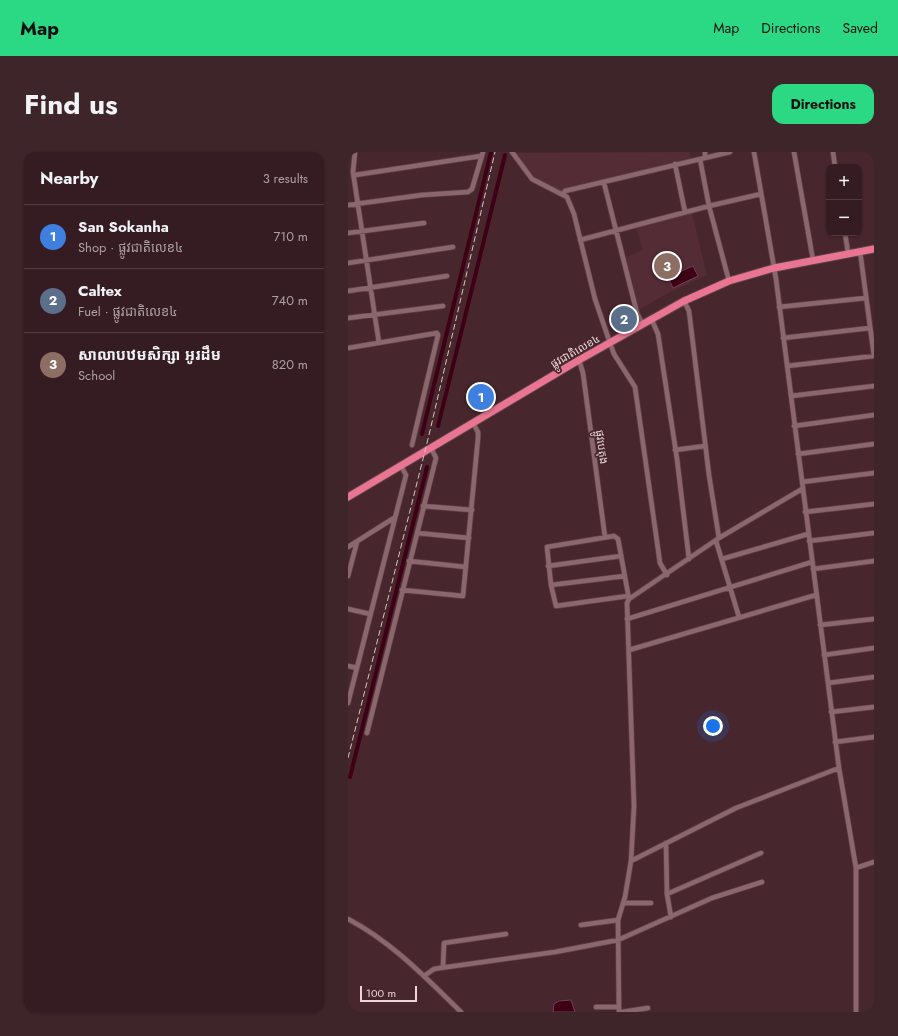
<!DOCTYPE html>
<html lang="en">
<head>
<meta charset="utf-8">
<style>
  :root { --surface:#351c22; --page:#3d252a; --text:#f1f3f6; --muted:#aaa1a5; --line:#4f3a40; --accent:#2bd884 }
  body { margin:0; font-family:Jost,"Noto Sans Khmer",sans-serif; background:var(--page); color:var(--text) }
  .controls { position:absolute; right:12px; top:12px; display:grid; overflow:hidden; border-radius:8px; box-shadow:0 1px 3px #0004 }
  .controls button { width:36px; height:36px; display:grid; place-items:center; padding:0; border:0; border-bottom:1px solid var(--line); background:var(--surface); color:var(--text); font:20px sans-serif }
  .scale { position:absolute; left:12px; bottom:10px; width:57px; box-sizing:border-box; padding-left:4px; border:2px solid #ebd5d9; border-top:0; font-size:11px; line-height:14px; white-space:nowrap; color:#ebd5d9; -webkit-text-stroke:3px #47262d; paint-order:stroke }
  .you { position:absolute; left:365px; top:574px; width:14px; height:14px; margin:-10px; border:3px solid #fff; border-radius:50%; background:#1a73e8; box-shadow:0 0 0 6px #1a73e833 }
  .badge { display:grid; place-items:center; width:26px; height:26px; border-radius:50%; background:var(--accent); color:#fff; font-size:13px; font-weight:700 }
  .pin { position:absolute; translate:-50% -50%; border:2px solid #fff; box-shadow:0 1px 4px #0006 }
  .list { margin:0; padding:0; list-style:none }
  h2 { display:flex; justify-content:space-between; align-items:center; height:52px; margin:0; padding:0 16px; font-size:17px }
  h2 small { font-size:13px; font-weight:400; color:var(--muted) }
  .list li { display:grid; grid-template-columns:26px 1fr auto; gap:12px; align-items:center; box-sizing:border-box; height:64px; padding:0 16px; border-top:1px solid var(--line) }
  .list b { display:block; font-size:15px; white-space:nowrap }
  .list p { margin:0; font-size:13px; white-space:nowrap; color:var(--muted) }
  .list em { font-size:13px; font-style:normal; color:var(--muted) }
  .map { position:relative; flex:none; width:526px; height:860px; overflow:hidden; border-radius:12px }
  header { display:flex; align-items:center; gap:24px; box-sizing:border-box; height:56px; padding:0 20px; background:var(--accent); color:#111 }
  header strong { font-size:19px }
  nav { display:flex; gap:22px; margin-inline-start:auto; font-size:14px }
  .intro { display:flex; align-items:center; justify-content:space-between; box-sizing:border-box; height:96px; padding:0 24px }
  h1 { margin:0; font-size:28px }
  .button { padding:10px 18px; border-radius:12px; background:var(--accent); color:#111; font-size:14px; font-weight:700 }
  main { display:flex; gap:24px; padding:0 24px }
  aside { flex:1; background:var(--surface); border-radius:12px; box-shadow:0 1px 3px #0004 }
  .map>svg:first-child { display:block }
</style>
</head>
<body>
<header>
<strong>Map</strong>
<nav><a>Map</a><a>Directions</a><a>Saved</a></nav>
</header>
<div class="intro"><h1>Find us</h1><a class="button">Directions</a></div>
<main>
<aside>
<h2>Nearby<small>3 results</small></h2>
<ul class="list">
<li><span class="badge" style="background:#3f7fe0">1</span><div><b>San Sokanha</b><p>Shop · ផ្លូវជាតិលេខ៤</p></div><em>710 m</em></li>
<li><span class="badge" style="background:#5c6f8a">2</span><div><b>Caltex</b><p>Fuel · ផ្លូវជាតិលេខ៤</p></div><em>740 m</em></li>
<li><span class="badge" style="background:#8d6e63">3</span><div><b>សាលាបឋមសិក្សា អូរដឹម</b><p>School</p></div><em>820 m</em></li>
</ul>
</aside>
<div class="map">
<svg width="526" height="860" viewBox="0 0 526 860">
  <rect width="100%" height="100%" fill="#47262d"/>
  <path fill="#542c36" d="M342,0V7L213,39L195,31L184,22L168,1Z
    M344,61L359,123L320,141L291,158L278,105L295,98L288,76Z"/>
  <path fill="#3e0017" stroke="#724051" d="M345,114L350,124L325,136L320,125Z
    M223,848L227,860H205L206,852L211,849Z"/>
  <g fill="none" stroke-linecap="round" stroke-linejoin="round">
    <path stroke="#3e0017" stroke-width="4" d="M90,274L157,3
      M74,282L143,0
      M2,625L79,315"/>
    <g stroke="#5d4249" stroke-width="6">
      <path id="minor" d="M7,0L5,20L31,191
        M164,0L184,27L219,45L226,62L247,147L262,191L266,202L287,235L312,411L319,423
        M357,0V6
        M406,0L428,127L491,616L508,716V860
        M446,0L465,108
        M485,0L487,15
        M352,7L361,54L381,129
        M327,12L337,60
        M7,23L133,4
        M256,31L289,161L294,171
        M215,42L217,39L382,0
        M0,53L74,43L120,40L124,37L135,0
        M0,81L76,71
        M497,81L500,101
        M232,88L361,54L413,42
        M512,99L526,204
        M0,111L105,95
        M0,139L99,124
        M336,149L341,159L361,323L371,386
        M431,155L518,146
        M0,166L95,154
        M303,166L310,182L329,307L341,407
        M435,186L522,176
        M0,196L89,181L90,183L64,293
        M231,208L235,221L257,385
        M439,214L526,204
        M443,244L526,234
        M446,274L526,263
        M327,298L357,294
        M450,302L526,292
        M454,330L526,321
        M75,354L124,358
        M457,360L526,352
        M69,381L121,386
        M368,389L391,465
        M461,389L526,381
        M0,395L46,366
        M374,407L460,382
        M61,409L118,415
        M200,414L273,404
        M465,417L526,409
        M0,424L9,390
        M203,433L277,424
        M54,438L115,444L130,286V280L125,271
        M280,444L208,454L203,433L199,395L266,384L270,387L281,447
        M0,457L22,462
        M279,467L464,410
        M472,473L526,467
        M281,498L468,443
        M476,503L526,496
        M0,514L9,516
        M480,531L526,525
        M0,551L58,323L53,314
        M483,560L526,555
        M19,581L88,306L83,296
        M487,590L526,585
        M318,691L319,742L323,765
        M283,709L388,656L491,616
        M508,716L526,710
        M319,742L413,701
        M275,751H303
        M0,767C44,790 78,826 113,860
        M233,773L270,768
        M95,815L96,791L158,782
        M76,824L86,817L92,816L207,800L270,788L364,746L414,730
        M248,855H271
        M271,860L270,768L277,745L283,709L286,654L279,451L281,447L371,386L454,337
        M274,860L300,856"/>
    </g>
    <g stroke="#5d4249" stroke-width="9">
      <path id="highway" d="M0,345L231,208L336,149L381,129L426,116L526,97"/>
    </g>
    <use href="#minor" stroke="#8c666d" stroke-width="4.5"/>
    <use href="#highway" stroke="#e97592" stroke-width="7"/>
    <path stroke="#d9c2c6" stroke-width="1" stroke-dasharray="6 3" stroke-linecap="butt" d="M0,606L81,283L147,0"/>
  </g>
  <g text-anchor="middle" stroke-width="3.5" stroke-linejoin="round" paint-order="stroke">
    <g font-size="11" fill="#ebd5d9" stroke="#47262d">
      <text transform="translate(227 199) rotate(-30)" y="4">ផ្លូវជាតិលេខ៤</text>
      <text transform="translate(254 295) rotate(82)" y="4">ផ្លូវបេតុង</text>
    </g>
  </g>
</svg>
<div class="controls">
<button>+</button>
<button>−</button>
</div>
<div class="scale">100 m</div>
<div class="you"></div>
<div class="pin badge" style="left:133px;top:245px;background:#3f7fe0">1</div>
<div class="pin badge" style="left:276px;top:167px;background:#5c6f8a">2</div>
<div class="pin badge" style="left:319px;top:114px;background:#8d6e63">3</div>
</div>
</main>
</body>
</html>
